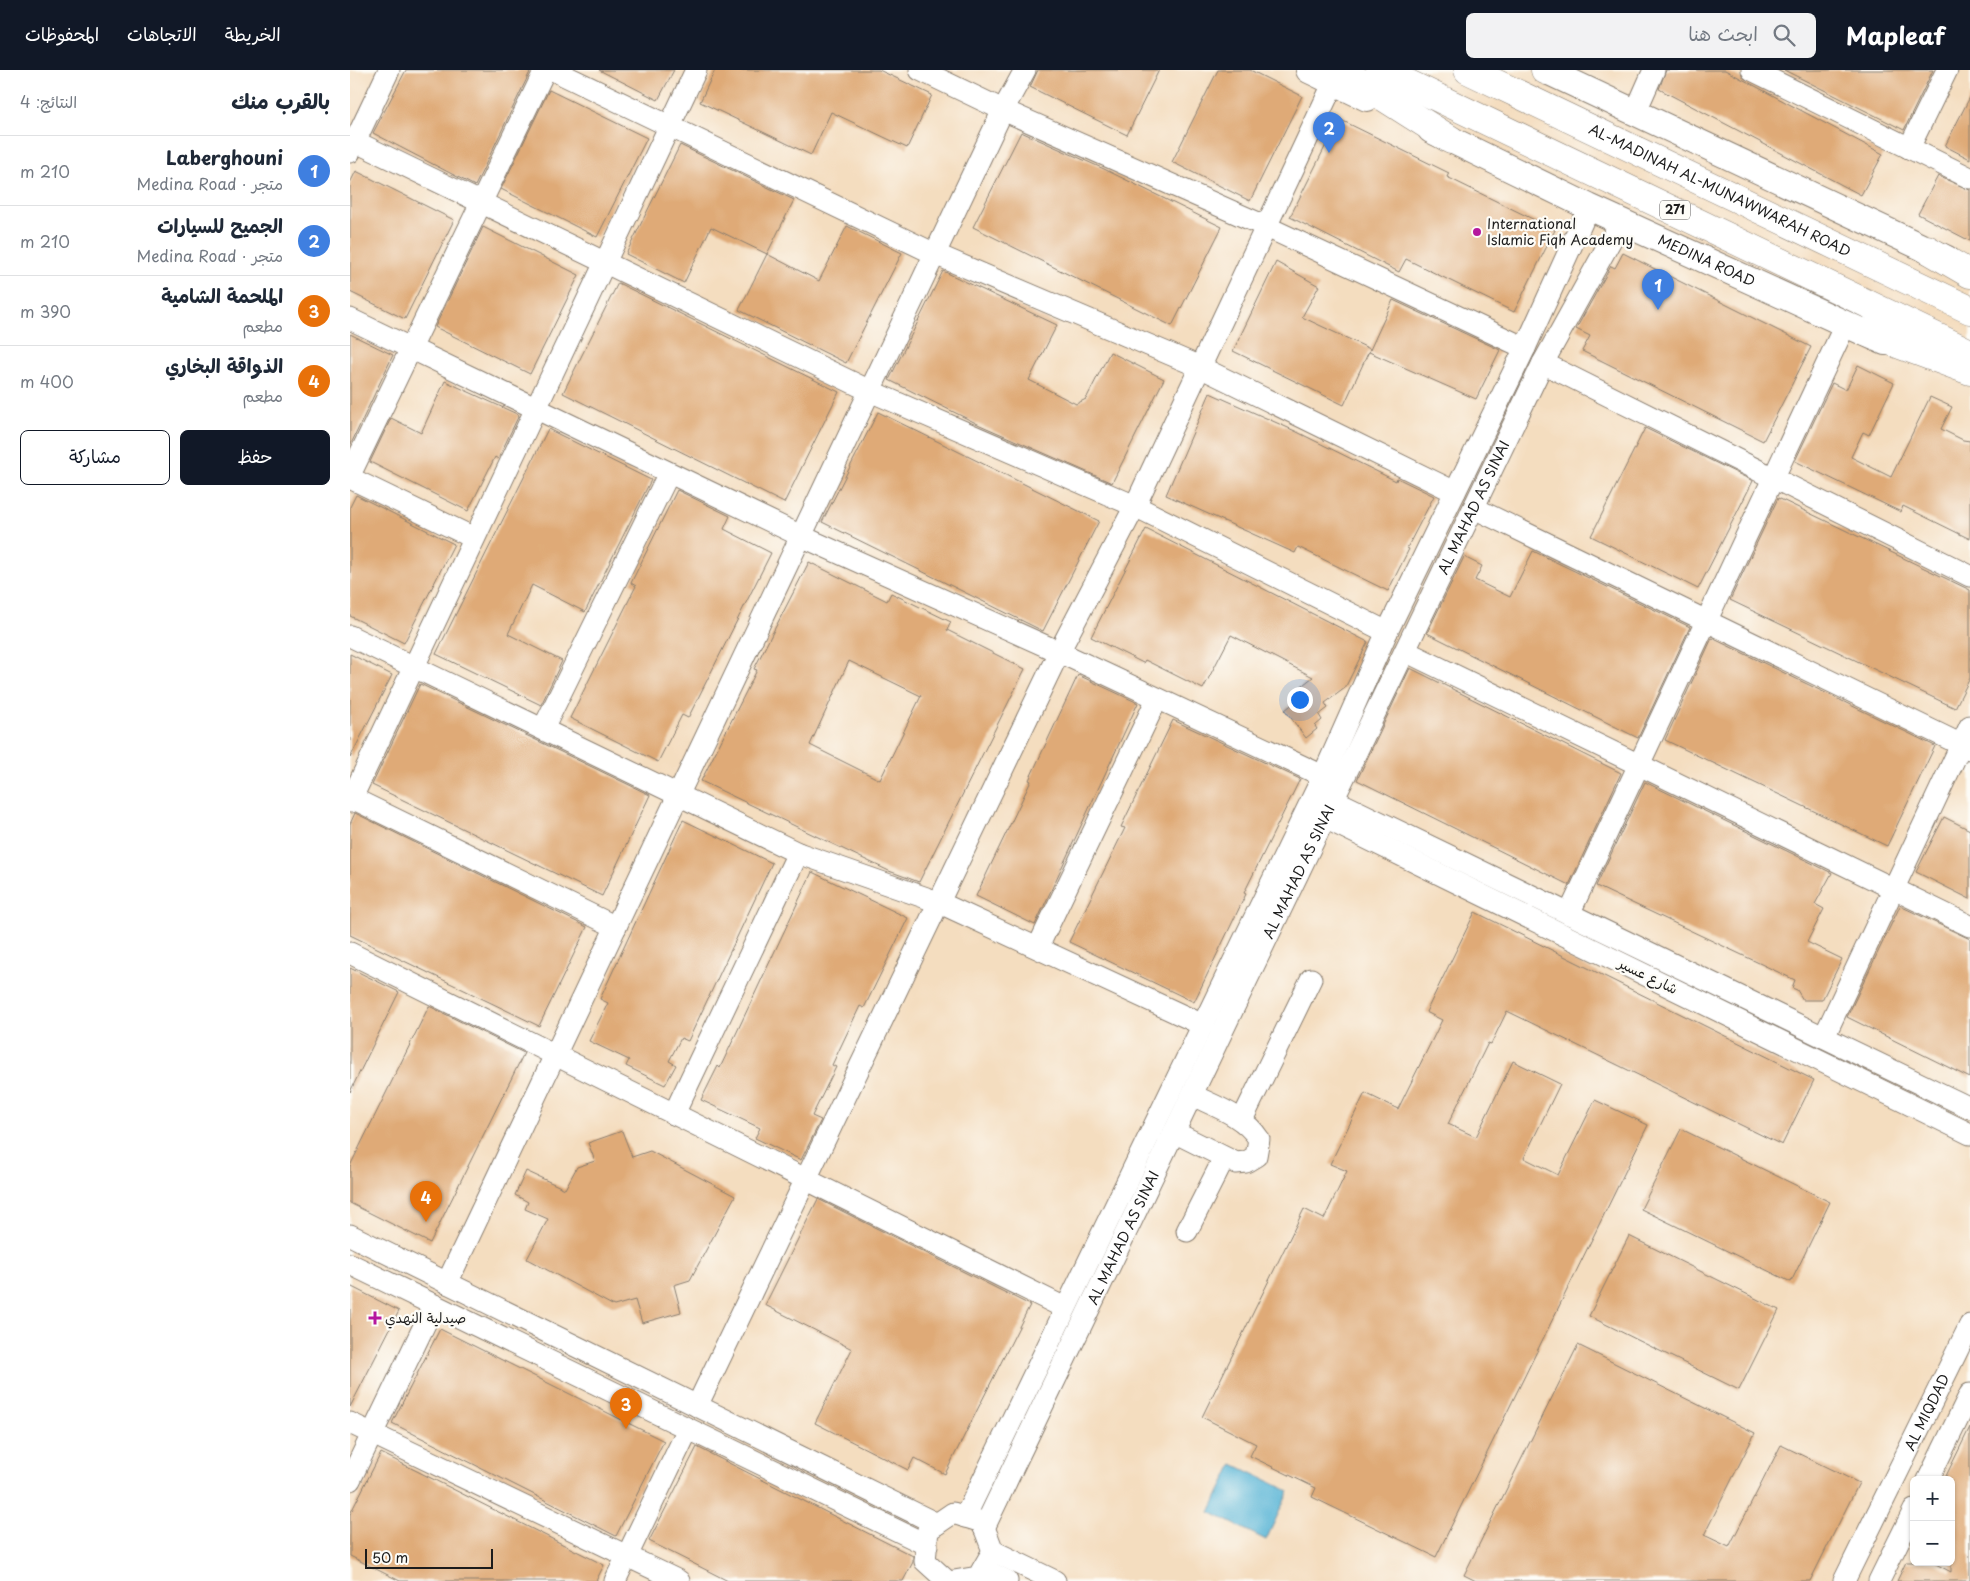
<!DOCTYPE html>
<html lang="ar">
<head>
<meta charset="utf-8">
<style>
  :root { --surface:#fff; --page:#f2f2f3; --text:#1f2937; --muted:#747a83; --line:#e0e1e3; --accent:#111827 }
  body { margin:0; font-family:"Playpen Sans","Playpen Sans Arabic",sans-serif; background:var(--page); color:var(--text); direction:rtl }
  .controls { position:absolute; right:15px; bottom:15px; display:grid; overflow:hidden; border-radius:8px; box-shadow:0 1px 4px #0004 }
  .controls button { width:45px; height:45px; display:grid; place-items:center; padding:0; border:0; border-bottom:1px solid var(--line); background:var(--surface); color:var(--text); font:25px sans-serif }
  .scale { position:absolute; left:15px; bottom:12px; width:128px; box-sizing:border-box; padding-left:5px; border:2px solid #1c1c1c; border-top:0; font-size:14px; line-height:18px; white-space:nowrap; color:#1c1c1c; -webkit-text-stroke:4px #fdfcf7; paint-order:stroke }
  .you { position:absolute; left:949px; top:629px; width:18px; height:18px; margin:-12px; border:4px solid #fff; border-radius:50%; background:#1a73e8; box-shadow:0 0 0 8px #1a73e833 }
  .badge { display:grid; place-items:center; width:32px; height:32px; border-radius:50%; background:var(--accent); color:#fff; font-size:16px; font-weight:700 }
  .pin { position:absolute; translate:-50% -41px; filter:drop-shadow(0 1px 2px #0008) }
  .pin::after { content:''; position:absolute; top:26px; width:18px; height:15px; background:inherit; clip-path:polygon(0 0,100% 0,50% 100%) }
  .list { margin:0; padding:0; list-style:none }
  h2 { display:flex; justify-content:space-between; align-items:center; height:65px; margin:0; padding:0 20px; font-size:21px }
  h2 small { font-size:16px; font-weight:400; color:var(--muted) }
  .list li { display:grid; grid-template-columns:32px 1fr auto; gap:15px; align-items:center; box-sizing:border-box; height:70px; padding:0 20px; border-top:1px solid var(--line) }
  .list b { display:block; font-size:19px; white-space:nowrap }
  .list p { margin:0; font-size:16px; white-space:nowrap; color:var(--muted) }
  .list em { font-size:16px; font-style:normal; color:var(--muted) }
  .actions { display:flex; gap:10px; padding:15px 20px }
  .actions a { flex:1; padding:11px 0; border:1px solid var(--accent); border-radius:8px; text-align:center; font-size:18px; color:var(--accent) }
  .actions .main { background:var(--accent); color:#fff }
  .icon { flex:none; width:28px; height:28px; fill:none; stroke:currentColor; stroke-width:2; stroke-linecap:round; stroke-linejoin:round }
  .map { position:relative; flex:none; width:1620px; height:1511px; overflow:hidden; direction:ltr }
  header { display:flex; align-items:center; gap:30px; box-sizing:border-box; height:70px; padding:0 25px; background:var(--accent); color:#fff }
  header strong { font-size:24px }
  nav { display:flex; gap:28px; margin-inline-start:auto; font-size:18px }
  .search { width:350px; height:45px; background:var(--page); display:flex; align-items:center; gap:12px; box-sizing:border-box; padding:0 18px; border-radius:8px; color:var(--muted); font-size:19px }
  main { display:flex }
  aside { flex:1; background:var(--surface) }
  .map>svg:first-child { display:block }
</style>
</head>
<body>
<header>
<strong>Mapleaf</strong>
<div class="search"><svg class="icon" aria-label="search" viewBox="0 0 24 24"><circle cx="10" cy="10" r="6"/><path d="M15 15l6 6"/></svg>ابحث هنا</div>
<nav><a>الخريطة</a><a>الاتجاهات</a><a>المحفوظات</a></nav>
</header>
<main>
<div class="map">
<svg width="1620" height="1511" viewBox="0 0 1620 1511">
  <rect width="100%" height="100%" fill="#fdfcf7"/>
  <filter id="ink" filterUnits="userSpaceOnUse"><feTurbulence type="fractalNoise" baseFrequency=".02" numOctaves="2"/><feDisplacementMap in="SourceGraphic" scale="10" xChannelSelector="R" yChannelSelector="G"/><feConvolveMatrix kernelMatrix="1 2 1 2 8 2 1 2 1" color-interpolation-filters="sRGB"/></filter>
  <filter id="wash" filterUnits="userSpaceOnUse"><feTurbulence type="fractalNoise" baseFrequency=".0096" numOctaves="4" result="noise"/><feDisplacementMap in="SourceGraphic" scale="20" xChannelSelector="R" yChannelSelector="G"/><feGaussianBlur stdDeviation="1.12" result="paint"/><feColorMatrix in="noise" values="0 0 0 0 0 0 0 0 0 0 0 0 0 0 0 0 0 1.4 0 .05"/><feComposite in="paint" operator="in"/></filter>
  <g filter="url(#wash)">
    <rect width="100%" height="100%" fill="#f4ddbf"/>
    <path fill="#56b4d5" stroke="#396878" d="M883,1394L939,1421L916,1470L860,1442Z"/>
    <g id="blocks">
      <path fill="#dfaa77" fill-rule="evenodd" d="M56,0H175L180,2L125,116L23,63Z
        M249,0H324L308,30Z
        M365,0H529L582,25L557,78L481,42L461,85L350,32Z
        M688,0H809L777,65L680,17Z
        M868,0H900L952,26L900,131L822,92Z
        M1316,0H1375L1533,84L1511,125L1309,19Z
        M1434,0H1583L1554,60Z
        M199,20L297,68L247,167L151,119Z
        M1620,27V89L1595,76Z
        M989,49L1099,103L1097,107L1205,160L1164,242L1056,189L1049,202L940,147Z
        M671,62L754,99L872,157L822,256L623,157Z
        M330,75L444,130L417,184L361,157L334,213L276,184Z
        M6,101L104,150L55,249L0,222V113Z
        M1588,106L1620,120V171L1568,144Z
        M497,156L552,183L496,293L389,240L417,184L469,211Z
        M133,157L229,205L180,304L85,257Z
        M1273,183L1461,277L1413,371L1232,281L1240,266L1226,259L1261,196L1265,198Z
        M926,192L969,216L952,247L1020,279L994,335L883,281Z
        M593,201L707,255L679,310L726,334L736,329L760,282L814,309L762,413L630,355L539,310Z
        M268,213L489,322L434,433L213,323Z
        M1043,230L1150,280L1126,329L1019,282Z
        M0,264L43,285L0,376Z
        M1508,295L1544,313L1519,365L1513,362L1501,387L1541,407L1580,327L1602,337L1591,359L1613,370L1620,371V469L1553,436L1551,442L1445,391L1482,313L1496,320Z
        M95,311L169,345L148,389L145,387L118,441L20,392L41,348L71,363Z
        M860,323L945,361L1046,411L1047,408L1084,426L1057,478L1059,479L1038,521L948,477L945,483L816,425Z
        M528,342L749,451L693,561L472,452Z
        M1295,358L1403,411L1348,519L1241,466Z
        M198,359L301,410L235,542L182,515L158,564L212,591L191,635L86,584Z
        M327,420L380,446L374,459L421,483L338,648L332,645L308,692L220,648L286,516L281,513Z
        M6,425L104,474L54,573L0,546V437Z
        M1428,428L1620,520V608L1605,638L1380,530Z
        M796,459L1018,572L995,618L975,633L978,638L969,645L972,650L965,656L967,659L956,668L935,640L949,629L944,622L963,607L881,565L853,619L795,590L793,593L741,567Z
        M1183,481L1340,557L1288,668L1077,563L1114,487L1132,496L1125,510L1160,527Z
        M459,492L537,531L541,523L601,552L597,560L675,599L569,812L539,801L351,711L407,600L404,599ZM499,591L571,626L530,710L460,675Z
        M1362,568L1585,676L1537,776L1315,670Z
        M0,584L42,605L0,688Z
        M1060,598L1271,703L1219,815L1007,710Z
        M728,605L788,633L685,855L626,826L681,711L679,710Z
        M70,614L300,725L252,826L22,715Z
        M823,650L950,709L894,823L896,824L844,932L719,872L775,758L771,757Z
        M1295,712L1482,803L1465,834L1474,839L1457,872L1492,889L1472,930H1453L1447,920L1442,918L1445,910L1246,816Z
        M5,743L237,857L189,956L0,865V754Z
        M1594,747L1620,760V829L1566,802Z
        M333,750L422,793L338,971L331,968L319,991L326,995L315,1015L276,996L279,990L239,971L258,933L250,929Z
        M462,802L558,848L514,938L510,936L482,995L486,997L462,1046L471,1050L451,1090L405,1068L410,1058L351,1030L368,996L370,998Z
        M1550,836L1620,869V1008L1497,947Z
        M1125,842L1464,1010L1432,1075L1157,941L1141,974L1138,973L1098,1054L1126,1067L1163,991L1210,1014L1174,1088L1208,1105L1245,1030L1298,1055L1086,1487L962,1427L966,1418L900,1386L906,1374L852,1347L954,1139L974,1149L997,1101L980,1094L1015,1023L1048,1039L1092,950L1076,942Z
        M0,898L49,922L0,1022Z
        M79,936L174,983L80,1173L0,1133V1096Z
        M1331,1059L1480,1132L1441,1212L1291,1139Z
        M272,1061L282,1087L300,1081L385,1126L340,1210L324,1215L331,1242L292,1253L285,1230L264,1236L177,1189L198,1149L175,1139L178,1132L165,1125L176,1101L215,1119L227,1097L245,1091L238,1073Z
        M468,1129L680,1235L595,1404L564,1388L558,1400L465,1353L502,1279L415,1235Z
        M1279,1166L1429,1240L1389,1320L1239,1246Z
        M0,1216L49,1241L0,1337Z
        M90,1259L314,1371L266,1466L42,1353Z
        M1228,1275L1405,1363L1354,1465L1379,1477L1431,1375L1509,1413L1460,1511H1126L1114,1505Z
        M1620,1357V1511H1547L1556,1492H1582L1601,1502V1410H1594Z
        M347,1377L563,1486V1492L553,1511H378L299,1471Z
        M31,1383L254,1495L246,1511H50L0,1486V1444Z"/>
    </g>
  </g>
  <g filter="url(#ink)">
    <use href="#blocks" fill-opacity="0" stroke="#887c6e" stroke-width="1"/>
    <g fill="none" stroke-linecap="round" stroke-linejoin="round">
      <g stroke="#887c6e" stroke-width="23">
        <g id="minor">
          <path d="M203,0L585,184L850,297L1105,422"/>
          <path d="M570,0L653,40L915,156L1175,278"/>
          <path d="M1402,0L1620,108"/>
          <path d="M1285,43L1304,0"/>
          <path d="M0,69L520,321L785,436L1037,562"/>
          <path d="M1559,78L1597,0"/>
          <path d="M0,82L39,0"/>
          <path d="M0,249L451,466L709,582L973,706"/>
          <path d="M1193,293L1620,506"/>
          <path d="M0,405L195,0"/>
          <path d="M0,408L124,468"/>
          <path d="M1124,438L1620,679"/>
          <path d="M0,566L448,783L588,832L853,955"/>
          <path d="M1055,581L1620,856"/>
          <path d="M193,659L319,403"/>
          <path d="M0,727L266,857"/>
          <path d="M984,730L1620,1038"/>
          <path d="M0,732L346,0"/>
          <path d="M975,748L1620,1064"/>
          <path d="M1219,844L1496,253"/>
          <path d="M688,877L807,629"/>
          <path d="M0,883L715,1238"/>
          <path d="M1474,967L1620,656"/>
          <path d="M324,1044L448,783"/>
          <path d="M892,1050L961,909"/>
          <path d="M824,1062L886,1093L896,1092L906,1086L909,1069C894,1046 867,1037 842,1025"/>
          <path d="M837,1161L874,1088"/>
          <path d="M0,1165L587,1454"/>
          <path d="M0,1194L577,1475"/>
          <path d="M97,1213L653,40L675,0"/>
          <path d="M347,1336L709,582L785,436L984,12"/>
          <path d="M0,1353L329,1511"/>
          <path d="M0,1410L84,1235"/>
          <path d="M1578,1410L1620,1324"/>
          <path d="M615,1447L973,706L1037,562L1175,278L1239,137"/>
          <path id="s1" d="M634,1458L1193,293L1272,150"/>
          <path d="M643,1481L705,1511"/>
          <path d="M633,1499L657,1511"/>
          <path d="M265,1511L338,1359"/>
          <path d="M597,1511L575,1491L578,1460L603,1443L632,1452L643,1481L628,1507L604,1511"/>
          <path id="s2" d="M1494,1511L1620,1255"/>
          <path d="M1529,1511L1564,1440"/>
        </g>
      </g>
      <g stroke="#887c6e" stroke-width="28">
        <g id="major">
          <path d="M959,0L1017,28"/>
          <path d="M1195,0L1597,189"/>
          <path id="s3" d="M1081,60L1239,137L1535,272"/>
        </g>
      </g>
      <g stroke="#887c6e" stroke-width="29">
        <g id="highway">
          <path d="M991,0L1101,70"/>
          <path d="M1030,0L1620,283"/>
          <path id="s4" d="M1118,0L1620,240"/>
          <path d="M1195,0L1197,1"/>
          <path d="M1577,179L1620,204"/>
          <path d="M1515,262L1620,301"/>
        </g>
      </g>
      <use href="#minor" stroke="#fff" stroke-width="21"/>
      <use href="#major" stroke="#fff" stroke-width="26"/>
      <use href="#highway" stroke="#fff" stroke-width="28"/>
    </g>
  </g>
  <g fill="#b5179e" stroke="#fdfcf7" stroke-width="2">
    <circle cx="1127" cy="162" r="5"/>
    <path d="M22.5 1240.5h5v5h5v5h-5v5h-5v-5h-5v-5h5z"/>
  </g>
  <g text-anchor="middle" stroke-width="4.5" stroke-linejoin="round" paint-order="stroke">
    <rect fill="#fdfcf7" stroke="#605f5e" stroke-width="1" x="1310" y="130.5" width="30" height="19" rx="4"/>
    <g font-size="12" font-weight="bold" fill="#1c1c1c">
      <text x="1325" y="144">271</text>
    </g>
    <g font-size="14" fill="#1c1c1c" stroke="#fdfcf7">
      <text dy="5" stroke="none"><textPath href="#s4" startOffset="279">AL-MADINAH AL-MUNAWWARAH ROAD</textPath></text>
      <text dy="5" stroke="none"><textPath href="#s3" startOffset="305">MEDINA ROAD</textPath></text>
      <text dy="5" stroke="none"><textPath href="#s1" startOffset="1132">AL MAHAD AS SINAI</textPath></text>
      <text dy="5" stroke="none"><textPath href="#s1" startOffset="728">AL MAHAD AS SINAI</textPath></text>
      <text transform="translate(1298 906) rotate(26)" y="5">شارع عسير</text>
      <text dy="5" stroke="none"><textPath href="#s1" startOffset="322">AL MAHAD AS SINAI</textPath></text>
      <text dy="5" stroke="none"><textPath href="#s2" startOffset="188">AL MIQDAD</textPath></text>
    </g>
    <g font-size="14" fill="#1c1c1c" stroke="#fdfcf7" text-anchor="start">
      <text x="1137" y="159">International<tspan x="1137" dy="16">Islamic Fiqh Academy</tspan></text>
      <text x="35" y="1253">صيدلية النهدي</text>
    </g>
  </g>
</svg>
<div class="controls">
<button>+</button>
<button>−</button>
</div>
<div class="scale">50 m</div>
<div class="you"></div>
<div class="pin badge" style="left:1308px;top:240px;background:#3f7fe0">1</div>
<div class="pin badge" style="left:979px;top:83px;background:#3f7fe0">2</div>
<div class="pin badge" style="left:276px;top:1359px;background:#e8710a">3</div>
<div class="pin badge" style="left:76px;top:1152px;background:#e8710a">4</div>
</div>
<aside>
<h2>بالقرب منك<small>النتائج: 4</small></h2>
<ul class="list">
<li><span class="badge" style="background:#3f7fe0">1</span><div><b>Laberghouni</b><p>متجر · Medina Road</p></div><em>210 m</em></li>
<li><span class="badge" style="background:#3f7fe0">2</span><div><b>الجميح للسيارات</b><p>متجر · Medina Road</p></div><em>210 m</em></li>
<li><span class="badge" style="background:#e8710a">3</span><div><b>الملحمة الشامية</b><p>مطعم</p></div><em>390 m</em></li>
<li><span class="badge" style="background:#e8710a">4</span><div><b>الذواقة البخاري</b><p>مطعم</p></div><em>400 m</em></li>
</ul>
<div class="actions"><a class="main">حفظ</a><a>مشاركة</a></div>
</aside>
</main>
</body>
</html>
